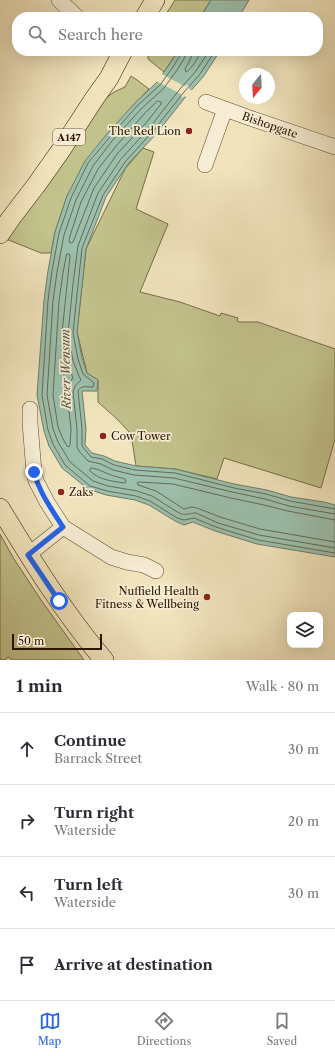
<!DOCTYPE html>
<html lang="en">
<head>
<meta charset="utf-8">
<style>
  :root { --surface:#fff; --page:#f2f2f3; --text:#2b2b33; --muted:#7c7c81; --line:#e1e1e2; --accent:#2563eb }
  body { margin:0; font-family:"Libre Caslon Text",serif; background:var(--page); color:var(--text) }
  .controls { position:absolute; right:12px; bottom:12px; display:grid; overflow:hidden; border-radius:8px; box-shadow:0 4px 16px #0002 }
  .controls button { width:36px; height:36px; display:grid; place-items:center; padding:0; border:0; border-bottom:1px solid var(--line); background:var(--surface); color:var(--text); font:20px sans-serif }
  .compass { position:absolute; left:239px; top:68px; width:36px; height:36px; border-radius:50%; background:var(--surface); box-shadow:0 4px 16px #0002; rotate:198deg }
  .scale { position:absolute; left:12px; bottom:10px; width:90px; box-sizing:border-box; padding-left:4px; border:2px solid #2f1500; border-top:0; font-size:11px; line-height:14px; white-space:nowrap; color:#2f1500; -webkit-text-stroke:3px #f6edd4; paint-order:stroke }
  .stop { position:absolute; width:12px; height:12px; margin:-9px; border:3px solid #2563eb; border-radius:50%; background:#fff }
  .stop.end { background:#2563eb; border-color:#fff; box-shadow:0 1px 4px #0008 }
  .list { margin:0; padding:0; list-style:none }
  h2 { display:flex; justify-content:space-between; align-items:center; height:52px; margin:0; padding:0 16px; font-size:17px }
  h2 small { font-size:13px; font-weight:400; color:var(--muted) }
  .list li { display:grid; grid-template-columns:26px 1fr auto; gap:12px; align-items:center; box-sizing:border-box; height:72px; padding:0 16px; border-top:1px solid var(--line) }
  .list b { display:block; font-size:15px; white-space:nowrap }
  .list p { margin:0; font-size:13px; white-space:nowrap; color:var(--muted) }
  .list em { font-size:13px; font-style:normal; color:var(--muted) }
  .icon { flex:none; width:22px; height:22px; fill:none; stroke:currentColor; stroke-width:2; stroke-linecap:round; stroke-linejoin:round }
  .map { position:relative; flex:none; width:335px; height:660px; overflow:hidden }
  .search { position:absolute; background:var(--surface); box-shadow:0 4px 16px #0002; left:12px; right:12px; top:12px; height:44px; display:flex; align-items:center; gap:10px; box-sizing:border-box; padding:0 14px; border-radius:16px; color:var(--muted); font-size:15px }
  .sheet { height:340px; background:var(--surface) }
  nav { display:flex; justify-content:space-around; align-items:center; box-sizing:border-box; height:56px; border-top:1px solid var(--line); background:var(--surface); font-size:11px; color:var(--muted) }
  nav a { display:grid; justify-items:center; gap:2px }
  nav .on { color:var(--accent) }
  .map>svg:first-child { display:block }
</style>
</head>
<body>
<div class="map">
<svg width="335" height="660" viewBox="0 0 335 660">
  <rect width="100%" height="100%" fill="#f1e4bd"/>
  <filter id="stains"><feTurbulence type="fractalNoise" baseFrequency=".005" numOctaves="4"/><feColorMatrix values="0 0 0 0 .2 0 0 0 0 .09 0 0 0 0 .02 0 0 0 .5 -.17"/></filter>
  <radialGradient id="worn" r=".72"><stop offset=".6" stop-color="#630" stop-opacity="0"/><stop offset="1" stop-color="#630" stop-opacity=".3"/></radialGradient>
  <path fill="#c2c28c" stroke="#786c46" d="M175,0H211L200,17H164Z
    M148,51H178L164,72L148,59Z
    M131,76L137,80L149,89L135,103L67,196L55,232L51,253H41L6,239L106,98L114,92L125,87Z
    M143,148L154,152L136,209L168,224L140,292L180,302L220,316L221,313L238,318L237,321L240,322H258L335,349V439L321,488L224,458L217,479L175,469L136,466L131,434L117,419L98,402V380L87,373L77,332L86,249L125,169Z
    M0,534L14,559L41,600L84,660H12L8,657L5,660H2L0,659Z"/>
  <path fill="#9cbfac" stroke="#707b67" d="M211,0H249L239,17H201Z
    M178,51H220L203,77L187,95L157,133L128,164L106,197L86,249L77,332L82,358L87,373L98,380L97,391H82L86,429L85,445L92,453L104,456L115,461L136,466L175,469L234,484L267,490L291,497L324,502L335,505V557L257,544L215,531L193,522L184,525L175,521L149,505L135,500L106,495L88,489L62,468L49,446L44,431L37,395L44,300L48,271L55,232L67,196L85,161L106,135L135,103L157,82L169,65Z"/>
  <path fill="#f1e4bd" d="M162,72V74L184,86L187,85L189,86V89L193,91L187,98L185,96L182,98L181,96V94L156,81L154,82Z"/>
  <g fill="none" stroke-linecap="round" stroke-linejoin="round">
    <path stroke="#666a56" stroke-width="1" d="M181,51V54L173,67L160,85L137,106L109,138L88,163L71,198L59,233L52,271L48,300L42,395L48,430L53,444L65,465L90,486L107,491L136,496L150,501L177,518L184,520L194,518L216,527L258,540L335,553
      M186,51L185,57L177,70L164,88L141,109L112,141L93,166L76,200L64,235L57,272L53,301L47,395L53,429L58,442L70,462L93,481L108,486L137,491L152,496L179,513C186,516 189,513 196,513L218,523L259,535L335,548
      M192,51L191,58L185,69L186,72C193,68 197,58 202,51
      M209,51L196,71L180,89L150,127L121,159L98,193L78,246L73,284L68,333L73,361L79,376L81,380L75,386L73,392L77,429V447L79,451L88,461L101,464L113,470L134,475L174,478L232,492L265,499L289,506L335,514
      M215,51L200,74L184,92L154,130L125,162L103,195L82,248L78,285L73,333L78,359L83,374L94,383L93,387C87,387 81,385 78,391L82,429V446L91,457L102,459L114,465L135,470L175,473L234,488L266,494L290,501L335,509
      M158,101L161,102V104L146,123L117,154L94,188L73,242L70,243L69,241L70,236L81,202L98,169L117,145L145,113Z
      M67,254H69L70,256L62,333L67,361L73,378L68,386L67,392L71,429L70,445L69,447L67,446L63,439L58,427L53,395L59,301L63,273Z
      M92,468L99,470L111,475L125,479L126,482L124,483C112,481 99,480 90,471V469Z
      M335,520L288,511L264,505L231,498L173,484L139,482L137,483L138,485L156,491L184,509L191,507L197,508L220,517L260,529L335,542"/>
    <g stroke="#60492f" stroke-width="16">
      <path id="minor" d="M59,0L77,17
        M206,102L247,117L335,147
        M205,165L225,109
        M63,527L111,557L127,562L144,565L156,571
        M28,555L63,527L47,502L36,481L34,472L30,423V409"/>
    </g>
    <g stroke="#2f1500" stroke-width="20">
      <path id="major" d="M145,17L155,0
        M0,234L11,218L37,184L61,150L94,99L109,78L123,51
        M0,508C32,561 64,613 104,660"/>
    </g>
    <use href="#minor" stroke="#f6edd4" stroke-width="15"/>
    <use href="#major" stroke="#f1e4bd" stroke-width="19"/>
  </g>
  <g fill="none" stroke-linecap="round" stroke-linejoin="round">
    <path stroke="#2563eb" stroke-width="5" d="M34,472C39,492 52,510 63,527L28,555L59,601"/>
  </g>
  <g fill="#8f2418" stroke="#f6edd4" stroke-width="1.5">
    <circle cx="189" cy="131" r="4"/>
    <circle cx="103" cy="436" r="4"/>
    <circle cx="61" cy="492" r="4"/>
    <circle cx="207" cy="597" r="4"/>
  </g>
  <g text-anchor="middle" stroke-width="3.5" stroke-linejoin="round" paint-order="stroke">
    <rect fill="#f6edd4" stroke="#6b5640" stroke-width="1" x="53" y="129" width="32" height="16" rx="3"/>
    <g font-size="10" font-weight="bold" fill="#2f1500">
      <text x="69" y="141">A147</text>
    </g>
    <g font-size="11" fill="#2f1500" stroke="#f6edd4">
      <text transform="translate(270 125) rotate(19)" y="4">Bishopgate</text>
    </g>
    <g font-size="11" fill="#2f1500" stroke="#f6edd4" text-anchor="end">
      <text x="181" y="135">The Red Lion</text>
      <text x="111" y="440" text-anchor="start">Cow Tower</text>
      <text x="69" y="496" text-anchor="start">Zaks</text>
      <text x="199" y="595">Nuffield Health<tspan x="199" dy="13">Fitness &amp; Wellbeing</tspan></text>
    </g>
    <g font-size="12" font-style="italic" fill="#55503c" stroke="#f6edd4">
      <text transform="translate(66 369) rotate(-91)" y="4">River Wensum</text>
    </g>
  </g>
  <rect width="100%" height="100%" filter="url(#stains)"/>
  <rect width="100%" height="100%" fill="url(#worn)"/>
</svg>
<div class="controls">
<button><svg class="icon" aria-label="layers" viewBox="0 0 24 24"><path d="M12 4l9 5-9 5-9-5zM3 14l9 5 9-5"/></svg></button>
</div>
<svg class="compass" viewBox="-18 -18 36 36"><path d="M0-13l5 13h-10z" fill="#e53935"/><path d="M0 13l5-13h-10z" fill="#7c7c81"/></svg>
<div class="scale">50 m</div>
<div class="stop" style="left:59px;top:601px"></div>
<div class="stop end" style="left:34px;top:472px"></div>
<div class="search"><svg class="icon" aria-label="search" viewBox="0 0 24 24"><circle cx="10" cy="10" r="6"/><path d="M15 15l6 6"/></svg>Search here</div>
</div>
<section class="sheet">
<h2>1 min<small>Walk · 80 m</small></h2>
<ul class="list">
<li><svg class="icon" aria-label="ahead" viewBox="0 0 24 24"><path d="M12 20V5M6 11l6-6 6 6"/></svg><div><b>Continue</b><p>Barrack Street</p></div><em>30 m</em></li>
<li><svg class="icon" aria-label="right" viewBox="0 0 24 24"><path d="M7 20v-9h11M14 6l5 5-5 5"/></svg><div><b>Turn right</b><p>Waterside</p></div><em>20 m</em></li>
<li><svg class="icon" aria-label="left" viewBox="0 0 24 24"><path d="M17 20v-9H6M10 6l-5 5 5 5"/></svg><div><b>Turn left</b><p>Waterside</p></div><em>30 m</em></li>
<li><svg class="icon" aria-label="arrive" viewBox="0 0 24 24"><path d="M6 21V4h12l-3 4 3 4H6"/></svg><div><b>Arrive at destination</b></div></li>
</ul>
</section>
<nav>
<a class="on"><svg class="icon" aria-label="map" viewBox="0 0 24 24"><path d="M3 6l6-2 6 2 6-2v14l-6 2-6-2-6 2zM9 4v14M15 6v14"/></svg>Map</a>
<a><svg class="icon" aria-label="directions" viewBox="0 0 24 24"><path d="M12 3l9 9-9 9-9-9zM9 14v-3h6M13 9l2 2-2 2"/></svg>Directions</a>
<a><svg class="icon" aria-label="saved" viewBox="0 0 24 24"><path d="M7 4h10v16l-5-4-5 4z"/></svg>Saved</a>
</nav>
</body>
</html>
